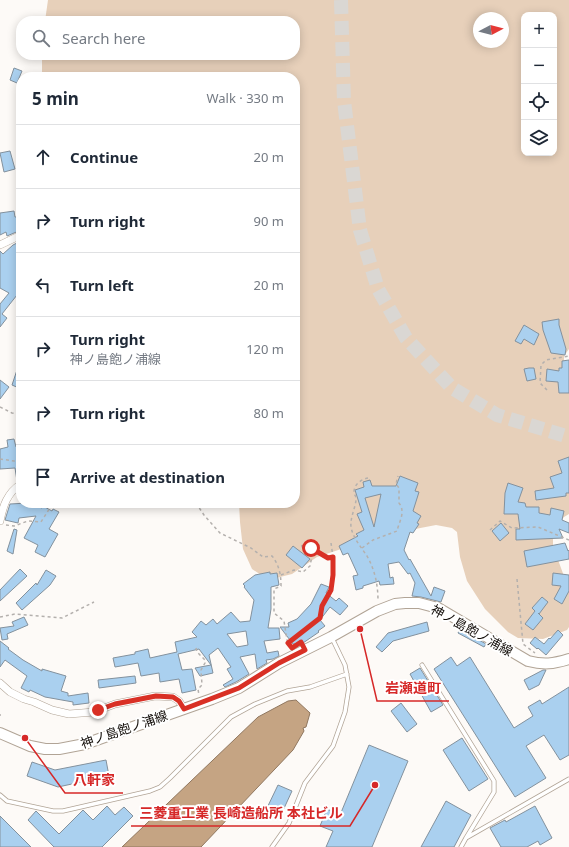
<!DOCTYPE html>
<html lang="en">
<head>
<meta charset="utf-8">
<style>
  :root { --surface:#fff; --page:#f6f6f7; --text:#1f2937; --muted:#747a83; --line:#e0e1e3 }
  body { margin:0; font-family:"Noto Sans","Noto Sans JP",sans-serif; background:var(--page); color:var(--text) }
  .controls { position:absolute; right:12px; top:12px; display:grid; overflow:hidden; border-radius:8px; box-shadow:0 2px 10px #0003 }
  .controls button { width:36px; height:36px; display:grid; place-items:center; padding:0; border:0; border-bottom:1px solid var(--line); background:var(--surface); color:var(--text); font:20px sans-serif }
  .compass { position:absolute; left:473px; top:12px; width:36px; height:36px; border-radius:50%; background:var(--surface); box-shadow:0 2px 10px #0003; rotate:83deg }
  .stop { position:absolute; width:12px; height:12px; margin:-9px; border:3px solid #d93025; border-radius:50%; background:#fff }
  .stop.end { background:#d93025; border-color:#fff; box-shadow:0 1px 4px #0008 }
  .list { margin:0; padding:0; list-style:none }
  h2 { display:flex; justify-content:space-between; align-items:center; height:52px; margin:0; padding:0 16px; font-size:17px }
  h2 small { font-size:13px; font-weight:400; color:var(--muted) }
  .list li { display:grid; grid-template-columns:26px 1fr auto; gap:12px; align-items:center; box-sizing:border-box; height:64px; padding:0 16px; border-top:1px solid var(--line) }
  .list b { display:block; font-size:15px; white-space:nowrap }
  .list p { margin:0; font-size:13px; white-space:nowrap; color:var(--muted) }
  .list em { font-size:13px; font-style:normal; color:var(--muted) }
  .icon { flex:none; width:22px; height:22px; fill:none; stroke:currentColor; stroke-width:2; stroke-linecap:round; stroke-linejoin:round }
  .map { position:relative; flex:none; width:569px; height:847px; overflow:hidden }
  .search { position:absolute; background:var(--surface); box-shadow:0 2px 10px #0003; left:16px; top:16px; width:284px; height:44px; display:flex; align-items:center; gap:10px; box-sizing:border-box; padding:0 14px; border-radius:16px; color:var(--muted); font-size:15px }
  .panel { position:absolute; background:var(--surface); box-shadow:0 2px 10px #0003; left:16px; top:72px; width:284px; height:436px; border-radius:16px }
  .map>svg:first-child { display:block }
</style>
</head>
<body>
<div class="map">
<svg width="569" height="847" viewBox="0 0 569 847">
  <rect width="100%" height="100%" fill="#fdfaf7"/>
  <path fill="#e7d0ba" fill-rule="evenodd" d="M48,0H569V349L564,356V383L569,393V514L564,517L553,528V546L569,590V627L567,630L543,639L518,638L508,632L485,609L467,581L460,557L457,532L452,528L436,525L384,535L317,557L292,574L276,578L264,577L252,569L243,549L240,522L239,503H295V77H42V55H295V21H45ZM524,15H554V153H524ZM479,18H503V42H479Z"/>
  <path fill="#c5a483" stroke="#90775f" d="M296,700L310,713L306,727L303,728L304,731L293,750L201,847H122L258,717L288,701Z"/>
  <path fill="#aad0ef" stroke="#83919d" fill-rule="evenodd" d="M14,68L22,71L17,83L10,80Z
    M10,151L15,169L4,172L0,153Z
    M14,211L15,217H17L19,229L21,230L7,236L6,232L0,235V213Z
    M21,241V298L17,295L2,314L7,318L0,327V304L9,293L0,288V251L3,254L13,245Z
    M559,319V325L566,349L565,355L551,353L543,330L542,322Z
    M524,325L539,334L534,345L524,339L521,344L515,341Z
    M569,360V393H559L558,382L546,381L547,369L559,371V368H562V361Z
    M20,361H21V389L12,385Z
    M529,368H534L536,379L527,381L524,369Z
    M0,380L9,387L0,399Z
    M14,439L16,447L18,446L21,458V479L17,481L15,468L0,469V449L8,447L7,440Z
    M569,457V493H566V496L536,500L535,491L554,488L550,477L562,473L558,461Z
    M400,476L418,483L415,491L419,492L413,511L421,516L417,523L419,524L413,533L410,532L404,550L409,560L410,559L431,596L434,587L445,591L441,602L421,597L412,596L415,583L410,573L408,574L399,562L388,564L390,578L393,577L394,584L380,585L379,581L363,586V588L356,590L353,576L358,575L348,553L343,555L339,546L358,536L356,534L364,530L357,514L362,512L355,490L364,487L363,482L370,480L372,486H396ZM381,494L374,527L365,498Z
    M508,483L523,488L518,502L525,503L526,507H539V513L550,515L551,508L564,511L562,520L569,523V533L559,529L563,538L516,540V529H520L518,514H504L505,493Z
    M28,503L42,508L43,506L52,511L53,509L59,512L49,529L58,534L45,557L35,552L38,545L24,538L36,516L19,518L18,523L5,520L10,504Z
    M501,523L509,533L500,541L492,531Z
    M14,529L17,530L13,554L7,551Z
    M565,543L568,551L569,550V559L527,567L524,551Z
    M293,546L310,559L302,568L286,555Z
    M20,569L27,576L0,601V590Z
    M46,570L56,576L50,585L22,610L16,603L36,583L37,585Z
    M270,572V574L277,573L279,585L271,587V609L268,628H279L280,639L264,641L267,653L278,651L279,656L273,659L266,660L267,663L257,669L255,654L240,657L249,674L236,682L225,687L223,685L233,679L227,669L231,667L218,648L209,655L213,673L200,676L195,668L211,665L199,649L178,654L182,670L192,669L196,690L182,693L179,679L160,682L159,673L141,676L138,663L115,667L113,658L135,654V652L148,649L150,658L177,652L175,642L197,637L192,632L201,621L206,625L213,619L217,624L231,612L240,622L250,621L254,600L244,587L245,586L243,584L255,575ZM246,631L248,645L237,647L227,634Z
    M553,573L569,575V591L562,604L554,599L561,586L552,585Z
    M321,584L329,587L326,593L336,601L339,598L348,606L340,615L330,607L320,620L325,626L318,631L319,632L303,643L301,641L296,644H293L280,627H289L288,623L297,619L311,604Z
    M542,597L548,602L539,614L538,613L543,618L533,630L525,624L535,611L532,608Z
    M24,617L28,625L7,634L8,639L2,640L0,628L14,626L12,622Z
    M427,622L429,631L393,641L382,652L376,647L388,633Z
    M460,629L486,644L484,647L458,633Z
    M558,630L563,635L546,655L538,648L537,649L530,643L535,637L544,644L549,638L550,639Z
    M0,641L9,648L8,649L23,660L42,671V669L66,676L61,691L68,693V696L88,693L89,703L73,705V702L45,697L30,690L29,692L21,688L27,676L5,660L0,667Z
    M451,657L457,666L470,657L514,728L533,716L528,707L540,700L542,704L569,687V755L560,760L544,735L526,746L546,778L515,797L434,669Z
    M420,668L443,705L431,712L410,674Z
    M543,670H546L539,685L529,690L524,680Z
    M135,676L136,683L99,688L98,680Z
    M401,703L417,724L407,732L391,711Z
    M462,738L488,779L469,791L443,750Z
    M369,745L408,761L372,847H326L333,831L320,826L327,809L340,815Z
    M106,760L109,776L58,787L27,776L32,762L55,770Z
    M278,785L292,791L280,817L266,810Z
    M446,801L471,815L454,847H421Z
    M107,806L115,815L124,807L133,816L102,847H54L28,820L36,811L59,834L83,810L93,820Z
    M535,806L552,838L540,845L538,841L527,847H501L490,828L505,820L506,822Z
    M0,816L31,847H0Z"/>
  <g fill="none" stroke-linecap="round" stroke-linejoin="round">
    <path stroke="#dad7d3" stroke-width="14" stroke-dasharray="14 7" stroke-linecap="butt" d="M341,0L344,101L360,230L378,289L406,338L452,388L497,415L569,437"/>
    <g stroke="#b1a496" stroke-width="5">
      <path id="lane" d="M422,665L494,781V792L466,838
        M0,795L7,801L53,811H63L150,791L160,787L170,778L231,717L255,704L287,691L310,687L347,674
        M272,847L289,823L305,783L333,746L345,712L349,687L345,665L332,638
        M461,847L466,838L569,779"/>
    </g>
    <g stroke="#b1a496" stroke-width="8">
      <path id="street" d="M0,245L21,235
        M0,521C3,506 7,493 21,484
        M0,683L10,692L24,699L34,702L52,710L69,714L94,712L115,704L155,696L173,697L179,701L184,709"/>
    </g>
    <g stroke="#b1a496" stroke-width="12">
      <path id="secondary" d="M0,733L30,746L45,749H59L85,744L212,699L239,688L279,663L331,637L377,611L395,604L405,603H419L438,608L528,661C544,665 553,664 569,659"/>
    </g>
    <path stroke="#b4b0ad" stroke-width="1.5" stroke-dasharray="3 3" stroke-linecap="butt" d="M547,390L540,383L541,365L546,360L569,356
      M0,407L12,413L21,414
      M0,459L21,462
      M368,478C362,479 354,484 354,492C354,495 357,497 356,500C355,509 350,518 351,527C353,538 361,547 367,556C375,570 378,585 378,601
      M196,503L204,515L220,533L251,548L263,557L272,556C279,565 281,574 281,586L274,589V613L284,621L287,640L292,648
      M6,525L14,526L28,521L41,522L53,503
      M490,530L500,521L512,528L538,527L569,540
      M331,543L333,557
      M362,548L373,540L397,531C399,522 406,512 399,503V488L396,484L398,476
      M281,575L294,570L303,572L310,566L312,556L300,545L311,549L328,558L333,557V575L331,591L322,606L320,618L288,643
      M517,579L523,644L535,653
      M0,617L15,614L62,618L94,602
      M196,648L197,652L205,660V663L201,670L202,685L198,689L199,695
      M0,714V716"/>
    <use href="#lane" stroke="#fff" stroke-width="3.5"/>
    <use href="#street" stroke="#fff" stroke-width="7"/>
    <use href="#secondary" stroke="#fff" stroke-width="10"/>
  </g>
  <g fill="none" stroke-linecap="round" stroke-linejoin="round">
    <path stroke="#d93025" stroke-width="5" d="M98,710L115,704L156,696L173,697L179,701L184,709L239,688L279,663L305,650L301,642L292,648L288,643L320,618L322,606L331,590L333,575V557L328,558L311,548"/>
  </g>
  <g text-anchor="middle" stroke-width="4" stroke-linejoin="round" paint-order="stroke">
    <g font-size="13" fill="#130e0a" stroke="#fff">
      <text transform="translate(472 630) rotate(29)" y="5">神ノ島飽ノ浦線</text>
      <text transform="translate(124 729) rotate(-19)" y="5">神ノ島飽ノ浦線</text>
    </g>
  </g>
  <path fill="none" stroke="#d62828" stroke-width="1.5" d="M360 629L377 701H449M25 738L65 793H123M375 785L350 826H131"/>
  <g fill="#d62828" stroke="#fff" stroke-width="1.5">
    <circle cx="360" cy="629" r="4"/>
    <circle cx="25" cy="738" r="4"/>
    <circle cx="375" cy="785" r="4"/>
  </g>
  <g font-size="14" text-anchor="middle" font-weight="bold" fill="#d62828" stroke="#fff" stroke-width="4" stroke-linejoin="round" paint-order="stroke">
    <text x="413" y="693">岩瀬道町</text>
    <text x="94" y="785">八軒家</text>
    <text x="241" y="818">三菱重工業 長崎造船所 本社ビル</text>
  </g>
</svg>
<div class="controls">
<button>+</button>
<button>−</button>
<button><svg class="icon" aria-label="locate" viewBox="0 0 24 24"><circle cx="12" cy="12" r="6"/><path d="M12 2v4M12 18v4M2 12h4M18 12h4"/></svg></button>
<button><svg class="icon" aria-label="layers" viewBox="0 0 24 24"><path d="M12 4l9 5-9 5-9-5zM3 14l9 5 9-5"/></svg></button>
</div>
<svg class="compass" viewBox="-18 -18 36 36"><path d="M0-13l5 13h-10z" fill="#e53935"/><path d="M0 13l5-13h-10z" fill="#747a83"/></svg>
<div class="stop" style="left:311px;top:548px"></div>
<div class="stop end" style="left:98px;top:710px"></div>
<div class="search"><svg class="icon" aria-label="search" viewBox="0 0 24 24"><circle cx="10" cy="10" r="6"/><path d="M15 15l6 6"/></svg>Search here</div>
<section class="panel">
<h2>5 min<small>Walk · 330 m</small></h2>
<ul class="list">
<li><svg class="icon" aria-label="ahead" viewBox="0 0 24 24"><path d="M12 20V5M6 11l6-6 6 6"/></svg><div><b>Continue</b></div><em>20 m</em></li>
<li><svg class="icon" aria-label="right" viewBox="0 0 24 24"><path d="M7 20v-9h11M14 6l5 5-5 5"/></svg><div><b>Turn right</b></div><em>90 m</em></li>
<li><svg class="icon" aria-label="left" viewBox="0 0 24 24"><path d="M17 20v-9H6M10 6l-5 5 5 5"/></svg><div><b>Turn left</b></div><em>20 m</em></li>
<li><svg class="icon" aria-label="right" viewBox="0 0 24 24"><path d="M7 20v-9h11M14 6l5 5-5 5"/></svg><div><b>Turn right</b><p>神ノ島飽ノ浦線</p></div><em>120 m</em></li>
<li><svg class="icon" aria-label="right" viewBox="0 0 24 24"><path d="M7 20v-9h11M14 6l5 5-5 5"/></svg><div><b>Turn right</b></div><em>80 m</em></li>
<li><svg class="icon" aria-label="arrive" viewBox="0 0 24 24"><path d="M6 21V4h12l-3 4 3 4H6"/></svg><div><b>Arrive at destination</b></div></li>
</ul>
</section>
</div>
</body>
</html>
